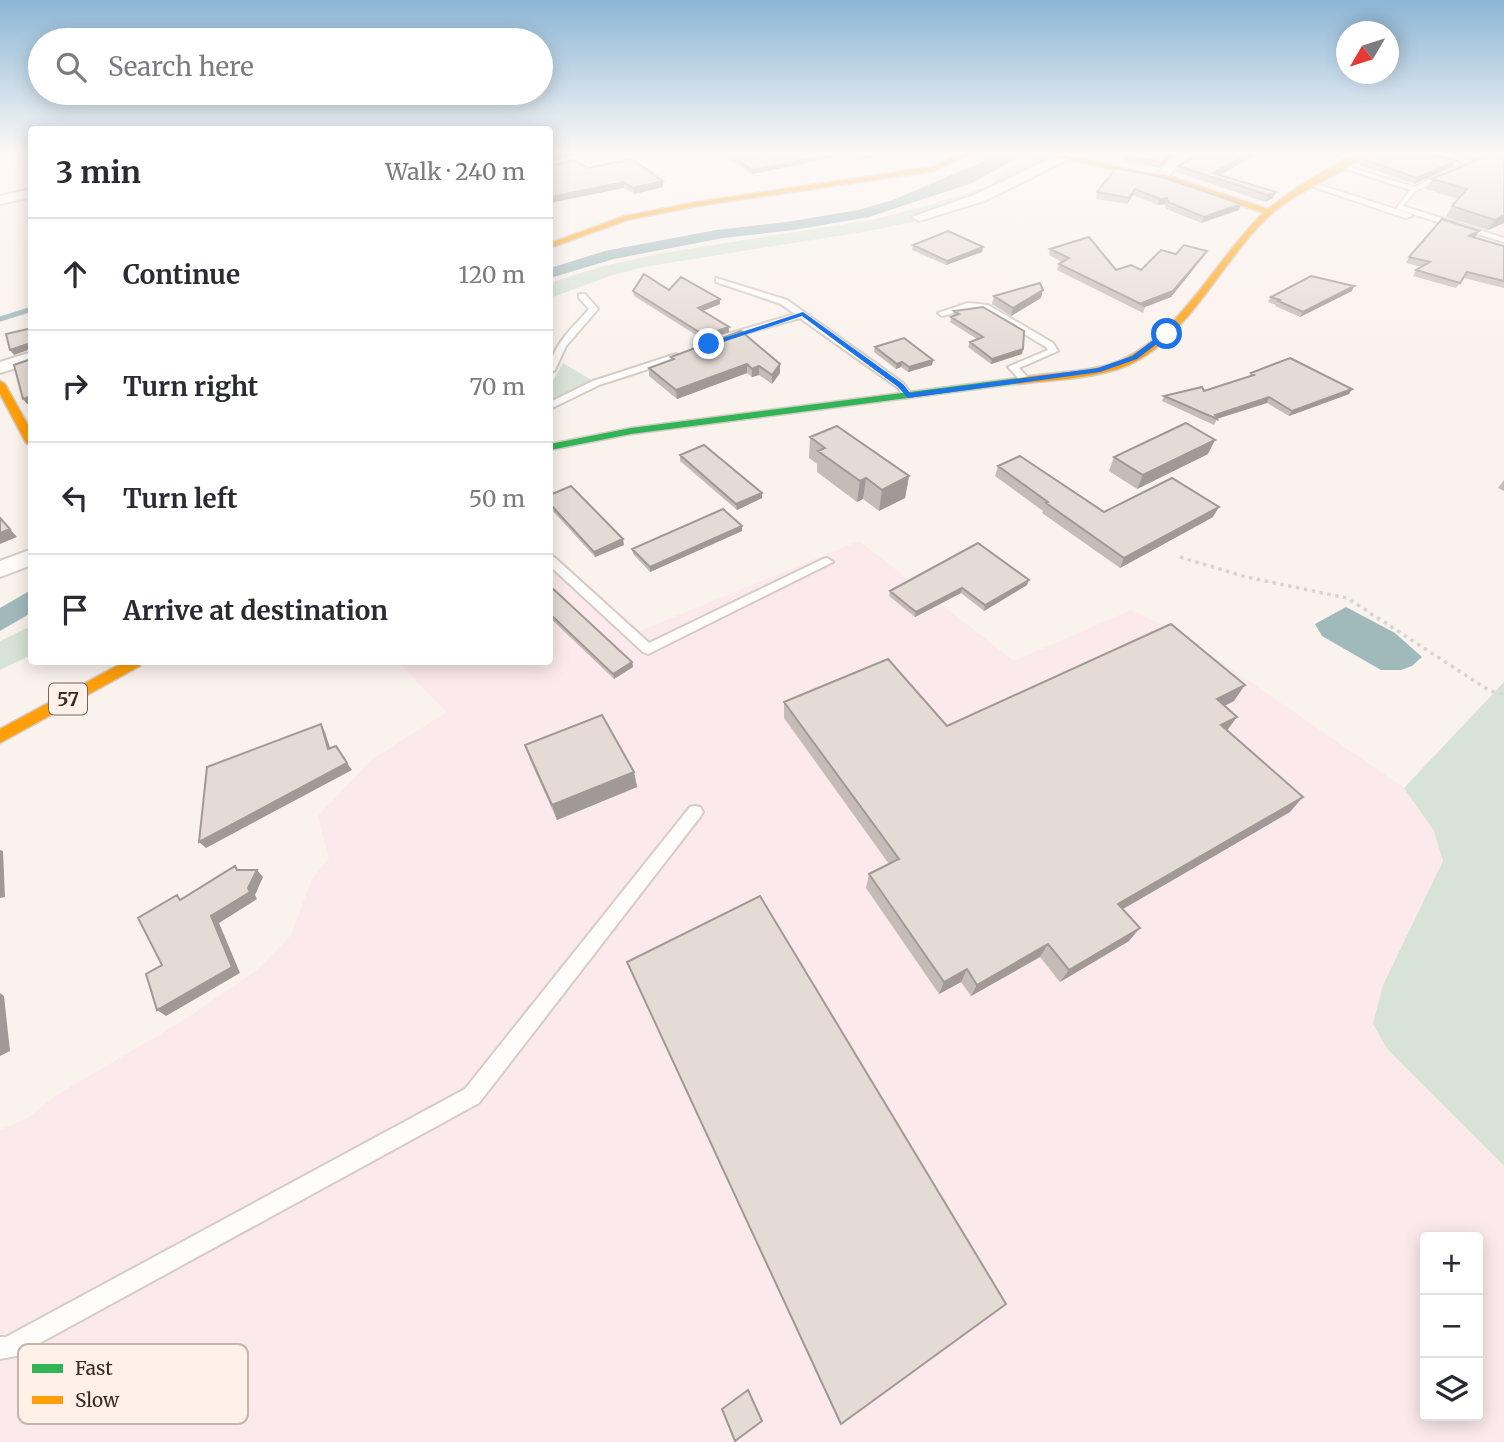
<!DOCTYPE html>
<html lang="en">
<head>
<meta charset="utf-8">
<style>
  :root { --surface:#fff; --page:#f2f2f3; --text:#2b2b33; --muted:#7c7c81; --line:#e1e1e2 }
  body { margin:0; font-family:Merriweather,serif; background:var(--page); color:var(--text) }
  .controls { position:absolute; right:21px; bottom:21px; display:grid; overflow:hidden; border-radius:7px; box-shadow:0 4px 18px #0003 }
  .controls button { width:63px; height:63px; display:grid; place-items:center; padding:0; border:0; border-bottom:2px solid var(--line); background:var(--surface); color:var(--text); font:35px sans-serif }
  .compass { position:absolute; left:1336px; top:21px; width:63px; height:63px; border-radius:50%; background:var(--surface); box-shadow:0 4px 18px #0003; rotate:231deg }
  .stop { position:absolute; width:21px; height:21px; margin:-16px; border:5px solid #1a73e8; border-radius:50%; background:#fff }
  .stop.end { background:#1a73e8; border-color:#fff; box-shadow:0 2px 7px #0008 }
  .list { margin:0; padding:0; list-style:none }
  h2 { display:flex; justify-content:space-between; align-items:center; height:91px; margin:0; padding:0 28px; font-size:30px }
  h2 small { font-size:23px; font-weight:400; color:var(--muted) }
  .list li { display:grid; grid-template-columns:46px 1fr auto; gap:21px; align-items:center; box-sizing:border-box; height:112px; padding:0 28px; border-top:2px solid var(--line) }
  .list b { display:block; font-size:26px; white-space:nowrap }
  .list em { font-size:23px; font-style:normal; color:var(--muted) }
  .icon { flex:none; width:38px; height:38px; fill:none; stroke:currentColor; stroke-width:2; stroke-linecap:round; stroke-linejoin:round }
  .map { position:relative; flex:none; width:1504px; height:1442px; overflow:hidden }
  .search { position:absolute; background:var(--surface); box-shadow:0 4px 18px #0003; left:28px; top:28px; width:525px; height:77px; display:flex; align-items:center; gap:18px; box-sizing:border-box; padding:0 24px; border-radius:38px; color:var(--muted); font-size:26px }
  .panel { position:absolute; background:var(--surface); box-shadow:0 4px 18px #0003; left:28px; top:126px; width:525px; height:539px; border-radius:7px }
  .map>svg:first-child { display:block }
</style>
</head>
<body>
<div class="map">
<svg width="1504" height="1442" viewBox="0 0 1504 1442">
  <rect width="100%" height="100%" fill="#faf2ed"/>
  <path fill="#fbe9eb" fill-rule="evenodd" d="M1390,153H1448L1466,158L1479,153H1504L1442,193L1411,207L1490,232L1504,225V244L1333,189L1337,186L1334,185L1350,175L1381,182L1390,178L1362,168Z
    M859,541L1014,661L1131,610L1178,632L1404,788L1434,831L1443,861L1383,985L1388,1050L1504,1166V1442H0V1130L27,1118L57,1095L181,1022L256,971L291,935L312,879L329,858L318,816L371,760L447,712L398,662H550V550L640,631ZM1425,1237H1478V1416H1425Z"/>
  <path fill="#d7e3d6" d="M1035,154L1061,161L942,213V216L869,231L643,267L610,276L550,298V283L599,267L662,253L871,220L937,203L991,185L994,183L992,177Z
    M563,363L593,381L550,403V386Z
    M31,626V655L0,670V641Z
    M1504,682V1166L1388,1050L1373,1024L1383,985L1443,861L1434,831L1404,788Z"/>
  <path fill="#a0babb" d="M1003,153H1026L972,183L869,217L794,230L723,238L614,259L550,278V268L605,251L716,230L787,222L858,210L893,200Z
    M31,590V613L0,631V608Z
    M1346,607L1395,633L1422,657L1412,666L1401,670H1381L1322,636L1315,624Z"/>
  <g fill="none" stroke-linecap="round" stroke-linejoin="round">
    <path stroke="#a0babb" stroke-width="4.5" d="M550,158L574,153"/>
    <path stroke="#a0babb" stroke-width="5" d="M0,319L32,309"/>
    <g stroke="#d6ccc6" stroke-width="4">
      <path id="lane" d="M1436,153H1445L1471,161L1489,153H1497L1415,191L1403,206L1504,238V242L1396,209L1410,190L1337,166L1342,165L1414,187L1466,163Z
        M1310,182L1411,214L1412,216L1405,218L1308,185Z
        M716,278L787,300L903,383L913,396L905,398L897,387L800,318L721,340V336L795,314L781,304L716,282Z
        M579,294H585L598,309L566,346L555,370L550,373C550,346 573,328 589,309L579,298Z
        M968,303L988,305L1053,343L1058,351L1019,368L1031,381L1023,383L1008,367L1048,350L1046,347L983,309H968L942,316L938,313Z
        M676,354L681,357L679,359L599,385L550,409V402L593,381Z
        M550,556L554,557L649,643L823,559L827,558L833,562L648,654L643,652L550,566Z
        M695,806L700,807L703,812L700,817L479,1103L16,1356L0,1359V1337H6L465,1089L690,807Z"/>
    </g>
    <g stroke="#d6ccc6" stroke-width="4">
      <path id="street" d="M1062,153H1081L984,201L919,221L912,217L974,195Z
        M1187,153H1202L1176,168L1167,179H1159L1157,176L1168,162Z
        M32,189V197L0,204V196Z
        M32,352V363L0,373V362Z
        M32,549V565L0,577V561Z"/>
    </g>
    <g stroke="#d6ccc6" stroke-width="3">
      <path id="fast" d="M1018,378L1023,381L1022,383L631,434L550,450V444L631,428Z"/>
    </g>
    <g stroke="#d6ccc6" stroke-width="3">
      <path id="slow" d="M963,153H972L934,171L697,206L627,220L550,248V243L625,216L697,202L932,167Z
        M1038,153H1052L1151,174H1163L1268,209C1286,194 1347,152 1369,153C1337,178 1296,190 1266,219C1219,264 1183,348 1118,369C1086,379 1051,380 1018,384L1013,381L1014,379C1046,372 1080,374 1111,364C1176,343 1216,258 1263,213L1162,178H1151Z
        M0,381L5,384L32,432V446L26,443L0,394Z
        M124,662H142L140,666L0,743V729Z"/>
    </g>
    <path stroke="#d7d4d3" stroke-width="3.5" stroke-dasharray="3.5 4.5" stroke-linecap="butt" d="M1180,557L1246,577L1347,598L1490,691L1504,694"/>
    <use href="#lane" fill="#fefdfc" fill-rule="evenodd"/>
    <use href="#street" fill="#fefdfc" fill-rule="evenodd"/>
    <use href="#fast" fill="#30b455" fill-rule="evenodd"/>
    <use href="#slow" fill="#ff9f0a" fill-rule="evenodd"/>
  </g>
  <path fill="#c5bcb7" d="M719,153H904L858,160L850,154L752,174Z
    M1260,153L1219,175L1276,192L1273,198L1265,202L1176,172L1178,166Z
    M1273,153H1302L1292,158Z
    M1320,153H1347L1337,158Z
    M1504,153V223L1488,230L1446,217L1452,206L1458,199L1426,189L1432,179Z
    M1125,157L1167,160L1160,168L1124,163Z
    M1363,159L1455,161L1452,167L1414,184L1360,165Z
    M588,168L663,181V187L634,194L624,188Z
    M1116,168L1241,204L1239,210L1201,223L1166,209L1165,204L1158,205L1133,195L1127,204L1096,199L1097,192Z
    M1476,236L1474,237L1504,246V288L1464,278L1456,288L1413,276L1416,270L1422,267L1406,263L1409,257Z
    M913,245L983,247L982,252L946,265L912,250Z
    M1050,249L1116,270H1141L1204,256L1171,297L1145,307L1143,313L1057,270L1059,264L1062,262L1049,255Z
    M669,290L720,299V304L703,311L729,327V332L704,340L634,296L633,291Z
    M1352,291L1300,317L1275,306L1276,305L1268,302L1271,297Z
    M994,296L1041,298L1011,316L992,304Z
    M954,311L1023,349L1022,354L991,364L968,347L970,342L977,339L950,322L951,317L954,316Z
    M875,347L933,360L932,365L908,372L901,367L896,369L874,352Z
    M671,357L780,364V373L772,384L759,375L752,377L747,373L677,399L649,376V368L671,360Z
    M1251,373L1352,389L1349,394L1289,416L1267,403L1217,419L1214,425L1162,401L1164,396L1204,391L1249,377Z
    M810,437L909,476L905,498L879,511L863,499L857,502L817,472V464L809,458Z
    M1208,454L1137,489L1109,471L1114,457Z
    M680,455L762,498L737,510L680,461Z
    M998,466L1104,512L1213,517L1120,568L1042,513L1043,511L995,476Z
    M1504,480V491L1498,488Z
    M550,495L624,545L595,557L550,508Z
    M742,526V531L650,572L633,554L632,549Z
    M1027,585L984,611L961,593L915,617L889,596L890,591Z
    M550,586L632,662L633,667L614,679L550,618Z
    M1234,701L1224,706L1227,731L1290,812L1123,909L1129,941L1060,982L1040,957L971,996L961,982L939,994L866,888L869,874L889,864L784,718V702L947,726Z
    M525,745L634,772L637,787L557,820L530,760Z
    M627,962L841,1424H840Z"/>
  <path fill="#a09995" d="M836,153H850V154L752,174V170Z
    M878,153H904L858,160L859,156Z
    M914,153H947L914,156Z
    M1171,153H1181L1167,160L1160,168L1162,162Z
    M1251,153H1260L1214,178L1213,173Z
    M1294,153H1302L1292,158Z
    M1340,153H1347L1337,158Z
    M1455,161L1452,167L1414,184L1417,178Z
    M663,181V187L634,194L633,188Z
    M624,182V188L550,203V197Z
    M1135,189L1133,195L1127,204L1129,198Z
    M1276,192L1273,198L1265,202L1268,195Z
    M1167,198L1165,204L1158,205L1160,199Z
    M1241,204L1239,210L1201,223L1204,217Z
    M1504,215V223L1488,230L1495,220Z
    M1479,231L1476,236L1465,241L1469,236Z
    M983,247L982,252L946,265L947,261Z
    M1207,251L1204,256L1171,297L1145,307L1142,303Z
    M1354,286L1352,291L1300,317L1303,312Z
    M1043,290L1041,298L1011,316L1013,308Z
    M720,299V304L698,313V308Z
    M729,327V332L704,340V335Z
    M28,344L31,349L14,355L10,350Z
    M1023,349L1022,354L991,364L992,359Z
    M933,360L932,365L908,372L909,367Z
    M902,362L901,367L896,369L897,364Z
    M747,364V373L677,399L676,390Z
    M780,364V373L772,384V375Z
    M759,366V375L752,377V369Z
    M1352,389L1349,394L1289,416L1292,411Z
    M32,396V403L27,404L23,399Z
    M1269,397L1267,403L1216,419L1215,415Z
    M1215,440L1208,454L1137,489L1143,475Z
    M909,476L905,498L879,511L882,490Z
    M866,478L863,499L857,502L860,481Z
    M762,493V498L737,510L736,504Z
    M1219,507L1213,517L1120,568L1124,558Z
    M742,526V531L650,572V567Z
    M10,529L17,537L0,544V533Z
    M623,539L624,545L595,557L594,552Z
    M1029,580L1027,585L984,611L985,605Z
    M962,588L961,593L915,617L916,612Z
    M632,662L633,667L614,679L613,674Z
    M1245,685L1234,701L1206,715L1217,699Z
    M1237,717L1226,732L1221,725Z
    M321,724L325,732L333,757L328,749Z
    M347,763L352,770L206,848L199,842Z
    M634,772L637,787L557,820L552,805Z
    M1303,797L1290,812L1109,917L1118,904Z
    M0,850L3,851L5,897L0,898Z
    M257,870L263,877L255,895L257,899L219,923L240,973L166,1016L157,1010L211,916L248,888Z
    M1140,928L1129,941L1060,982L1069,970Z
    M1048,944L1040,957L971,996L977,985Z
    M967,969L961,982L939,994L944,982Z
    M0,993L4,996L10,1051L0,1056Z"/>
  <path fill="#e5dbd5" stroke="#a09995" stroke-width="2" d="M726,153H836L752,170Z
    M854,153H878L859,156Z
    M1128,153H1171L1162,162L1125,157Z
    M1200,153H1251L1213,173L1276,192L1268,195L1178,166Z
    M1373,153H1426L1455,161L1417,178L1363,159Z
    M1493,153H1504V215L1495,220L1452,206L1467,189L1432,179Z
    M632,159L663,181L633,188L624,182L550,197V166L574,160L588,168Z
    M1116,168L1162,177L1241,204L1204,217L1168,202L1167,198L1160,199L1135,189L1129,198L1097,192Z
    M1442,219L1479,231L1469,236L1504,246V281L1467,272L1460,283L1416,270L1430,262L1409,257Z
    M948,231L983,247L947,261L913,245Z
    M1089,237L1116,270L1131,265L1141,270L1161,250L1176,254L1184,245L1207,251L1173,291L1142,303L1145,306L1059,264L1069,258L1050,249Z
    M644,274L669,290L681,277L720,299L698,308L729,327L704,335L633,291Z
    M1311,276L1354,286L1303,312L1278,301L1280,300L1271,297Z
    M1040,283L1043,290L1013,308L994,296Z
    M983,307L1024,331L1023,349L992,359L970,342L983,337L951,317L959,314L954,311Z
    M32,328V396L23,399L14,365L31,359V347L28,344L10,350L6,334Z
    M741,331L780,364L772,375L759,366L752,369L747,364L676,390L649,368L674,359L671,357Z
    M904,338L933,360L909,367L902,362L897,364L875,347Z
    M1290,358L1352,389L1292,411L1269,397L1215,415L1217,419L1164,396L1202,387L1204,391L1254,375L1251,373Z
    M1186,423L1215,440L1143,475L1114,457Z
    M837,426L909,476L882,490L866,478L860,481L818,451L825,448L810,437Z
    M704,445L762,493L736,504L680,455Z
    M1020,456L1104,512L1172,478L1219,507L1124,558L1046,503L1048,502L998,466Z
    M571,486L623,539L594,552L550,504V495Z
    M723,509L742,526L650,567L632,549Z
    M0,518L10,529L0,533Z
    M978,543L1029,580L985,605L962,588L916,612L890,591Z
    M550,586L632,662L613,674L550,614Z
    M1171,624L1245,685L1217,699L1237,717L1221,725L1303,797L1118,904L1140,928L1069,970L1048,944L977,985L967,969L944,982L869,874L899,859L784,702L888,659L947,726Z
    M602,715L634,772L552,805L525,745Z
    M321,724L328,749L336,746L347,763L199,842L207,767Z
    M235,866L237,870H257L248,888L250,892L211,916L232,967L157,1010L146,974L162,965L138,918L177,895L180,900Z
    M760,896L1006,1304L841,1424L627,962Z
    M748,1390L762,1421L735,1441L722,1409Z"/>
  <linearGradient id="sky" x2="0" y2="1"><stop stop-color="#8bb6d6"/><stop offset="0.43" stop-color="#fdf9f7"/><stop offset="1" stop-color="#fdf9f7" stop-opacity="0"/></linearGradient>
  <rect width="1504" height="355" fill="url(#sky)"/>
  <path fill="#1a73e8" d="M803,312L903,384L910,393L1098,368L1132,356L1164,332L1170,334L1137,359L1100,372L908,398L898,387L802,316L711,346L705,344Z"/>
  <g text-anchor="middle" stroke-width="5" stroke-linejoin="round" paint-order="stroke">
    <rect fill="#fff1e8" stroke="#73665d" stroke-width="2" x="49" y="683.5" width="38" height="31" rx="5"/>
    <g font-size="19" font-weight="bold" fill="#372b22">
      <text x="68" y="706">57</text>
    </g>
  </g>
  <rect x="18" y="1344" width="230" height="80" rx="10" fill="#fff1e8" stroke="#c3b6ad" stroke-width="2"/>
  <rect x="32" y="1364" width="31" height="9" fill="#30b455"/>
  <rect x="32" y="1396" width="31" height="8" fill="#ff9f0a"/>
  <g font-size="19" fill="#372b22">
    <text x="75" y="1375">Fast</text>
    <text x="75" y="1407">Slow</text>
  </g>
</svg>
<div class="controls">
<button>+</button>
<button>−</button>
<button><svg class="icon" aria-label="layers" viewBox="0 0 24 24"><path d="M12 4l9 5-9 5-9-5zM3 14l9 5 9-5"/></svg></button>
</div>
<svg class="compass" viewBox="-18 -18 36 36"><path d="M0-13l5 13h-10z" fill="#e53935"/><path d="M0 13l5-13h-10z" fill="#7c7c81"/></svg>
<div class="stop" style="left:1167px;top:334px"></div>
<div class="stop end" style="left:709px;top:344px"></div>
<div class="search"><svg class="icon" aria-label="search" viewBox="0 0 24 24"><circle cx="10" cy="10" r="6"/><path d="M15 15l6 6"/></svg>Search here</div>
<section class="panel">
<h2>3 min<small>Walk · 240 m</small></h2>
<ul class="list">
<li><svg class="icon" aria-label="ahead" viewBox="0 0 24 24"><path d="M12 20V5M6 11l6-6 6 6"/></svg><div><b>Continue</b></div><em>120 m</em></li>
<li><svg class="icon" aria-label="right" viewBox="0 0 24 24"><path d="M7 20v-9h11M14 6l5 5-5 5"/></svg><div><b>Turn right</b></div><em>70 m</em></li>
<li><svg class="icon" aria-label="left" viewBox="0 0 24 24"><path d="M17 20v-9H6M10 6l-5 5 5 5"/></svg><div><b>Turn left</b></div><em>50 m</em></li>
<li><svg class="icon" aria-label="arrive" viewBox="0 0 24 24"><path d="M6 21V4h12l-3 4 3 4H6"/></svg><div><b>Arrive at destination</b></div></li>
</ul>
</section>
</div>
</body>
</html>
